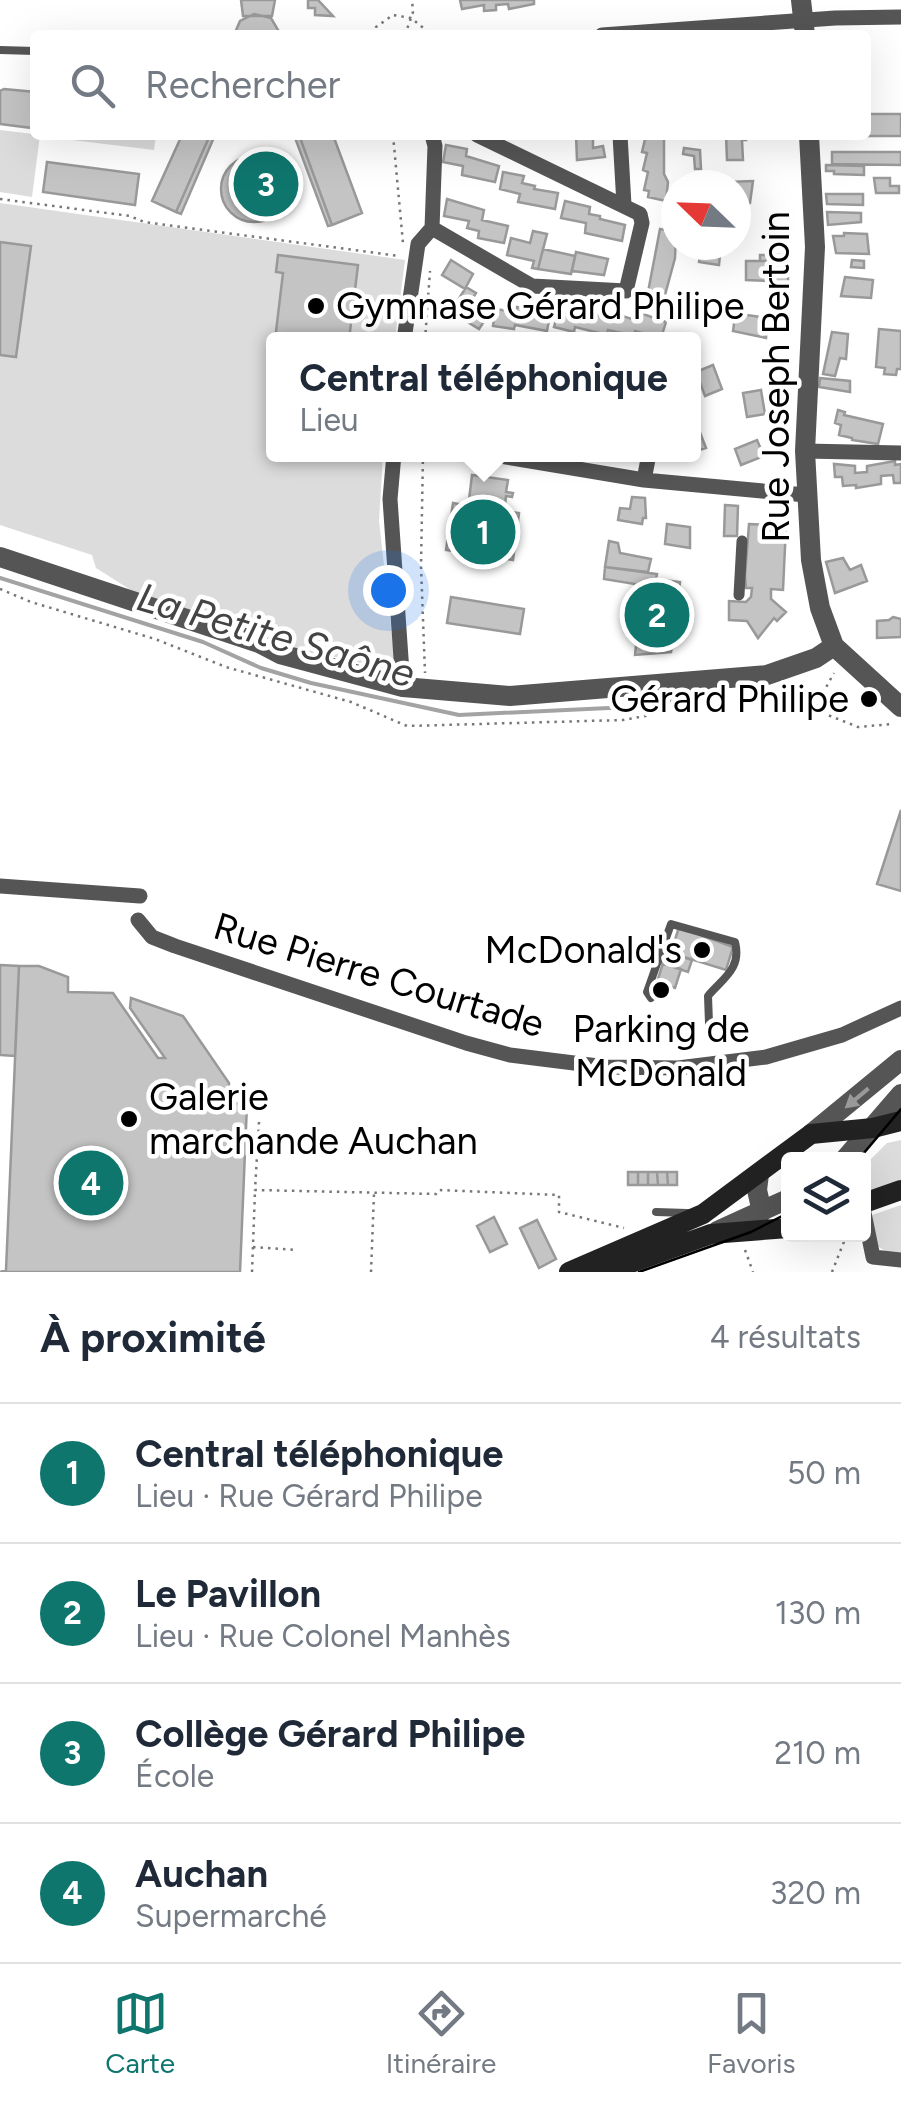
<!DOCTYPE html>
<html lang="fr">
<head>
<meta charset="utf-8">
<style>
  :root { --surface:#fff; --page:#f6f6f7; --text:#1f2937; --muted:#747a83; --line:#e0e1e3; --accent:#0f766e }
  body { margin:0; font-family:Figtree,sans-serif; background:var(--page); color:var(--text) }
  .controls { position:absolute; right:30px; bottom:30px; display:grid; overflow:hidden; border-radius:10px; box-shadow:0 10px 40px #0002 }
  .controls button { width:90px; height:90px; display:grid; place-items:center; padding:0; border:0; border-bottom:2px solid var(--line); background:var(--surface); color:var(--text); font:50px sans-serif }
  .compass { position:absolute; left:661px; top:170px; width:90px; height:90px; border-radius:50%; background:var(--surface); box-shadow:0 10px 40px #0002; rotate:293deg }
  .you { position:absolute; left:388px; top:590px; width:35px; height:35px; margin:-25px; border:8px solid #fff; border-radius:50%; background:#1a73e8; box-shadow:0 0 0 15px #1a73e833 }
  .badge { display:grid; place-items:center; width:65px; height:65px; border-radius:50%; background:var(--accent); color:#fff; font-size:32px; font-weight:700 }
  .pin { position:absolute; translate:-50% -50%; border:5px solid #fff; box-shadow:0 2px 10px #0006 }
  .popup { position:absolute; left:266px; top:332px; width:435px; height:130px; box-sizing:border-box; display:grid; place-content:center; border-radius:10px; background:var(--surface); filter:drop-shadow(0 2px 8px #0005); font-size:32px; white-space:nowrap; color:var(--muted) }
  .popup b { font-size:38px; color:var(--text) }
  .popup::after { content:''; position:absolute; left:50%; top:100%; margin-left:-20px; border:20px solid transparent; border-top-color:var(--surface) }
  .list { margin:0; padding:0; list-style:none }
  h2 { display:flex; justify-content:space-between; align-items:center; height:130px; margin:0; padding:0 40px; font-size:42px }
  h2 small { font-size:32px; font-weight:400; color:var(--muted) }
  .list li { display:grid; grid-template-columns:65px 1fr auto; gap:30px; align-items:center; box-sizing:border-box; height:140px; padding:0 40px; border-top:2px solid var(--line) }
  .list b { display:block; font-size:38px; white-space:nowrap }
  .list p { margin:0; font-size:32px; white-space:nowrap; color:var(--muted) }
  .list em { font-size:32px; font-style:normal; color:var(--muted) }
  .icon { flex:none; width:55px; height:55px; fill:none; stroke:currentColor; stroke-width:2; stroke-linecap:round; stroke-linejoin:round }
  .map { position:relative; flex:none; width:901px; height:1272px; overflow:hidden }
  .search { position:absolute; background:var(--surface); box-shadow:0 10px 40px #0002; left:30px; right:30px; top:30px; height:110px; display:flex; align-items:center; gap:25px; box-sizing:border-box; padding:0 35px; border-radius:10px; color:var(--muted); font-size:38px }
  .sheet { height:690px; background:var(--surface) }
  nav { display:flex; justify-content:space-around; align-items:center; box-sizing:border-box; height:140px; border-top:2px solid var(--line); background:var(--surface); font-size:28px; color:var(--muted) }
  nav a { display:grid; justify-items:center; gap:5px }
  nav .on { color:var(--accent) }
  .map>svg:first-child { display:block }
</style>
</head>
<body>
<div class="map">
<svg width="901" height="1272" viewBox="0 0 901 1272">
  <rect width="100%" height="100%" fill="#fff"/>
  <path fill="#dcdcdc" d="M35,125V135H40L32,197L0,192V130L33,134Z
    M68,135H156L154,150L72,140Z
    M0,203L405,260L395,339L273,340V454L383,455L379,521L396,671L295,648L145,599L96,568L92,555L0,525Z
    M901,1140V1181L864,1194V1166L887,1143Z
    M901,1205V1255L888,1253L876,1245L872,1215Z"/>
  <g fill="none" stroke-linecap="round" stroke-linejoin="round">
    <path stroke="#a3a3a3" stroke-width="4" d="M0,578L203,642L261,668L311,683L459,715L630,707L720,694"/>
  </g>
  <path fill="#c4c4c4" stroke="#999" stroke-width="2.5" d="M241,0H275L272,16H243Z
    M308,0H318L333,16L315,15V8H308Z
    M460,0H534V4L509,9L508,4L496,5V10L484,11V5L462,9Z
    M254,14L271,18L281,35H234L240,21Z
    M4,89L35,92L32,128L0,124V91Z
    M866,114H901V136H832L866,135Z
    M182,135H210L176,212L152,201Z
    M210,135H215L181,214L176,212Z
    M294,135H299L332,225L328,226Z
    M299,135H333L362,213L332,225Z
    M576,135H593V148L603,146L605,157L577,160Z
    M646,135L664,138V174L668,182L666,201L648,197L649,191L644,190L648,172L643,170L647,153L642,152Z
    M726,135H746V140H742L743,160H727Z
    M446,145L467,149L466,156L499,166L495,182L462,175L463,166L443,162Z
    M684,148L700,150L701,169H695L694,156L683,154Z
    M832,152H901V165L832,164Z
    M221 189a33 33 0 1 1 66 0a33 33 0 1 1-66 0Z
    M47,162L139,174L135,205L43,192Z
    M826,165L864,166V175L834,174V171H826Z
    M503,172L524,176L522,183L535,186L534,189L558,193L555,209L518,202L520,194L500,189Z
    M874,178H890V186H899V193H876Z
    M753,181L750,203H736V185L727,182Z
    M826,194H863V205L827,204Z
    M447,199L484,210L482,220L508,226L504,243L478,238L479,231L467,228L469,221L444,216Z
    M565,201L590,207L589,214L600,216V219L625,225L622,241L585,233L586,223L561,218Z
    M827,212L861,213V222L828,225Z
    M660,229L676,232L675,258L665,295L648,292Z
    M533,231L547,234L538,269L532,268L534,261L507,255L511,238L530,243Z
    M844,233L867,234L869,254L836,253L833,236H844Z
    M0,242L31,246L16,357L0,355Z
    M702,245H721L719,265L699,262Z
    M543,249L575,256L571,274L538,269Z
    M576,252L608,259L604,275L572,271Z
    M278,255L358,265L349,340H275L283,273L276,272Z
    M760,255H777V261H760Z
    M777,255H788V282L746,280V261H777Z
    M451,260L473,274L466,287L476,293L470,303L489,314L479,329L461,318L466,310L456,303L465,289L442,275Z
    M852,260L864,261V268L851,267Z
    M845,277L873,280L871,298L841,296Z
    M517,307L550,315L547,331L515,325L514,329L493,326L495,309L516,312Z
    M580,310L611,319L613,313L638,321L640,313L666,322L661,338L635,331L634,336L608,330L607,335L575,327L574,332L554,327L558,312L578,316Z
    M740,314L768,318L766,338L733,331L735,316L740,317Z
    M879,329L901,331V369H897L896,375L884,374L885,368L876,367Z
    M832,332L848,334L846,359L840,358L835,376L823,374Z
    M713,365L722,389L705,396L696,372Z
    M820,378L850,381V392L819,387Z
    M761,390L765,414L747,417L743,393Z
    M838,410L845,412L844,415L883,424L878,444L852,440V438L839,435L841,425L835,423Z
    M699,430L706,448L693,452V432Z
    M757,440L764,456L741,465L735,449Z
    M895,461V465L901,464V483H894L893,475L881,476V484L856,488V485L843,486L842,477H835L834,464L855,466V473L867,472V466Z
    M472,475L508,480L506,492L513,493L512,497L506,496L505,505L498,504L497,510L519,513L513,560L446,550L453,503L475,507L476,501L469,500Z
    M632,497L645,498L646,518H643L642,524L618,520L620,508L630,509Z
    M725,505L738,506L737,536H724Z
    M667,524L690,527V548L665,544Z
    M749,524L786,526L783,590L771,589V599L786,612L777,621L774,618L758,638L747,621L729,620V601L746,602L751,597L752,588H746L745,576Z
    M609,541L618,543L620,553L651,559L648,572L605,567Z
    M843,558L850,570L861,565L867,581L835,593L826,562Z
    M605,567L657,574L656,579L680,582L671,652L635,655L642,591L635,590V584L604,579Z
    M451,597L524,609L520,634L447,623Z
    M893,617L901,619V637L877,638V621L889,620Z
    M901,810V891L877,884Z
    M679,927L733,947L726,970L671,953Z
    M665,951L692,960L688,972L661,963Z
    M663,963L681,969L675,988L657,982Z
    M0,965L19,966L15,1056L0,1055Z
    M19,966H39L68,977V992L113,993L158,1058H165L130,1008L131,998L183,1016L229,1083L228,1103L247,1104L240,1272H0L6,1270Z
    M628,1172H638V1185H628Z
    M638,1172H648V1185H638Z
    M648,1172H657L658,1185H648Z
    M657,1172H667L668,1185H658Z
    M667,1172H677V1185H668Z
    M494,1217L507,1244L490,1252L477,1226Z
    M537,1220L556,1259L539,1268L520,1228Z"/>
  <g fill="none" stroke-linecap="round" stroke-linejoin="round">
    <path stroke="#777" stroke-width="2.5" stroke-dasharray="2.5 5" stroke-linecap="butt" d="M374,35L376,27L393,15L411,18L432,35
      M405,35L413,12L412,0
      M393,135L403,243
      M0,199L130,216L144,222L399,256
      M425,340L430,271
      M423,454L421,566L425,673
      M0,589L31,602L155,639L226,667L351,702L407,726L623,720L724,702L726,696
      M776,691L814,709L834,673
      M815,710L858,727L893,724
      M259,1122L255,1190L436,1194L439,1190L559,1195V1212L624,1228
      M260,1138L299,1140
      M253,1247L297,1250
      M745,1250L753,1272
      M252,1272L255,1191
      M371,1272L374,1194
      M832,1272L847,1234"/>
    <path stroke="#555" stroke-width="8" d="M0,50L35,51
      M651,998L647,992L671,924L735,942C742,969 722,979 708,996L709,1023
      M656,1212L687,1213"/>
    <path stroke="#555" stroke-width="11" d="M739,595L742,541"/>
    <path stroke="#555" stroke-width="15" d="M602,35L835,18L901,17
      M620,135L624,205
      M432,228L532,286L626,291L642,223L640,214L477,135
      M404,340L418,244L432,228L435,146L432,135
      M805,451L901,453
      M394,454L390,499L403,687
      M488,454L644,480L806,495
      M644,480L649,454
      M0,886L140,896
      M138,920L152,937L175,946L466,1043L510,1055L606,1067L678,1068L766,1057L842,1035L901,1008
      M864,1213L873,1257L901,1260"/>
    <path stroke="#555" stroke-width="20" d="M801,0L805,35
      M809,135L815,247L805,451L811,560L820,608L834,646L901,707
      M0,557L259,643L280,654L403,687L510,696L767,675L816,658L834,646
      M811,1134L901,1060
      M844,1160L901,1094
      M759,1174L757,1190L762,1212
      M717,1231L788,1199"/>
    <path stroke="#222" stroke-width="20" d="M864,1203L901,1190
      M569,1272L703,1214L811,1134L873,1128L901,1121
      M606,1272L711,1234L788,1228"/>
    <path stroke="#000" stroke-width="2.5" d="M858,1160L901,1109
      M639,1272L751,1232L788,1213"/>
  </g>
  <defs><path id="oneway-solid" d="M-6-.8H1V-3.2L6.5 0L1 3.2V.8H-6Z" transform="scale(2.5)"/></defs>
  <use fill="#999" href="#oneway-solid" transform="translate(857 1098) rotate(140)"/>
  <g fill="#000" stroke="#fff" stroke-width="4">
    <circle cx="316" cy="306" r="10"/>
    <circle cx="869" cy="699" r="10"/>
    <circle cx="702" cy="950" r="10"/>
    <circle cx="661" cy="990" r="10"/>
    <circle cx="129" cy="1119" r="10"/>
  </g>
  <g text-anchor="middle" stroke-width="9" stroke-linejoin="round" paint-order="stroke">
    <g font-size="38" fill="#000" stroke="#fff" text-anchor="start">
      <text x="336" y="319">Gymnase Gérard Philipe</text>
      <text x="849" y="712" text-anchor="end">Gérard Philipe</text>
      <text x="682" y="963" text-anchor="end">McDonald's</text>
      <text x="661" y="1042" text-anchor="middle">Parking de<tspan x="661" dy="44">McDonald</tspan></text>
      <text x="149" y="1110">Galerie<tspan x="149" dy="44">marchande Auchan</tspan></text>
    </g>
    <g font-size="38" fill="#000" stroke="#fff">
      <text transform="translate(776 377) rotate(-90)" y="13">Rue Joseph Bertoin</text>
      <text transform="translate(379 975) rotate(17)" y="13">Rue Pierre Courtade</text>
    </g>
    <g font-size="40" font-style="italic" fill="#444" stroke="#fff">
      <text transform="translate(276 635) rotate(16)" y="14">La Petite Saône</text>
    </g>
  </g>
</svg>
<div class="controls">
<button><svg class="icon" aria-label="layers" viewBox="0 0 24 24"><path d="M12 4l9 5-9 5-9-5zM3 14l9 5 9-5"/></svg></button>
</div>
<svg class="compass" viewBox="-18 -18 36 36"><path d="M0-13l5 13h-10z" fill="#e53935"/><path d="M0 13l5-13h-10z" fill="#747a83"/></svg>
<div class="you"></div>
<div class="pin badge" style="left:483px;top:532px">1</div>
<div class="popup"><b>Central téléphonique</b>Lieu</div>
<div class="pin badge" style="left:657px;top:615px">2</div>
<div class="pin badge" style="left:266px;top:184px">3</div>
<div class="pin badge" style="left:91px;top:1183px">4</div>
<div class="search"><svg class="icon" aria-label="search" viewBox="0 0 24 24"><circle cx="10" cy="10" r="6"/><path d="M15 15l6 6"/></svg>Rechercher</div>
</div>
<section class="sheet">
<h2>À proximité<small>4 résultats</small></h2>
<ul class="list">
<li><span class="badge">1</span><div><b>Central téléphonique</b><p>Lieu · Rue Gérard Philipe</p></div><em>50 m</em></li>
<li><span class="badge">2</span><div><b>Le Pavillon</b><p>Lieu · Rue Colonel Manhès</p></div><em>130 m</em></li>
<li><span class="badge">3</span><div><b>Collège Gérard Philipe</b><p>École</p></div><em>210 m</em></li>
<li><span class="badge">4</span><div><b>Auchan</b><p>Supermarché</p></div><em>320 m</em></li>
</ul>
</section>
<nav>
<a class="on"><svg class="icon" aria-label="map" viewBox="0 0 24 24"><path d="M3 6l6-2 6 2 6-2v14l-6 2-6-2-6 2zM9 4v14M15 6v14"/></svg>Carte</a>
<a><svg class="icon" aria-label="directions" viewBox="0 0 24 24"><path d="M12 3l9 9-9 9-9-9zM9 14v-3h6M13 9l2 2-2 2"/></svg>Itinéraire</a>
<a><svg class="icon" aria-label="saved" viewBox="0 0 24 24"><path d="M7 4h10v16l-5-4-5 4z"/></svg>Favoris</a>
</nav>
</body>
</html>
